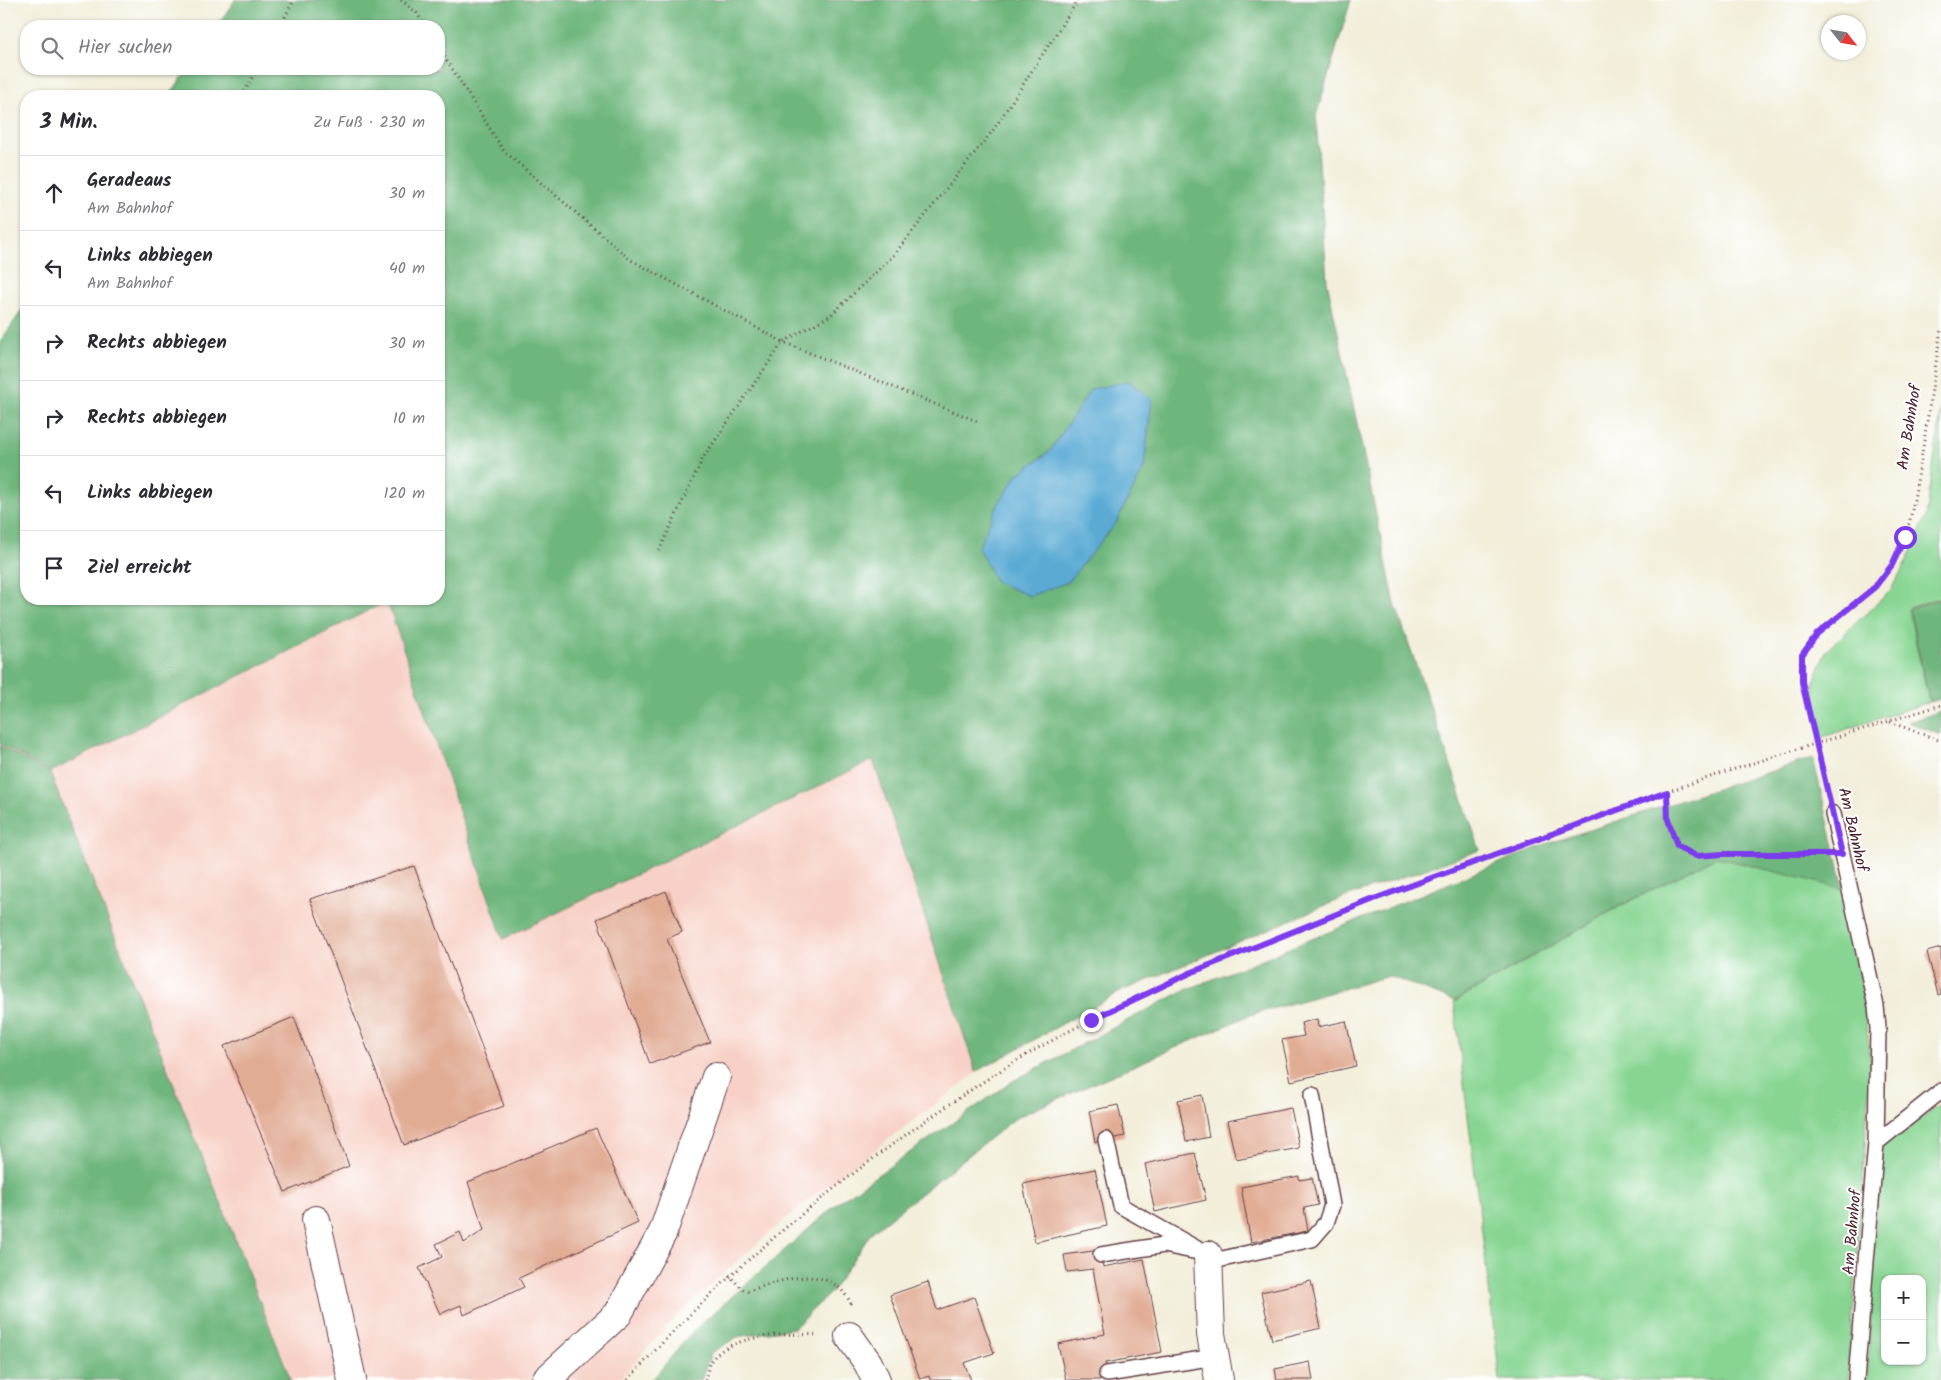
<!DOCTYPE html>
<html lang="de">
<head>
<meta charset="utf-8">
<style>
  :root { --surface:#fff; --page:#f7f7f7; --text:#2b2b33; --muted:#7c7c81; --line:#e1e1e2 }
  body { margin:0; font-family:Kalam,sans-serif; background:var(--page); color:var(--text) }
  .controls { position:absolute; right:15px; bottom:15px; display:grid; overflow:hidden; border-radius:10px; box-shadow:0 1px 4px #0004 }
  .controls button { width:45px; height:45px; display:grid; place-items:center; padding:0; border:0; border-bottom:1px solid var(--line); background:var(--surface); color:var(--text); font:25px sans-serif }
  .compass { position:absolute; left:1821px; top:15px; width:45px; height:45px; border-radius:50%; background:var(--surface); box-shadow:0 1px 4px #0004; rotate:121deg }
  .stop { position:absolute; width:15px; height:15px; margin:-11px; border:4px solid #7c3aed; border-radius:50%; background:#fff }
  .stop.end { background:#7c3aed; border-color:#fff; box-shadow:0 1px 5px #0008 }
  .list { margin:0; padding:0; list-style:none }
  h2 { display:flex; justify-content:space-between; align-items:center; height:65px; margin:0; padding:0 20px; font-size:21px }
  h2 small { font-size:16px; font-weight:400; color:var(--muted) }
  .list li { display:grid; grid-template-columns:32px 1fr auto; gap:15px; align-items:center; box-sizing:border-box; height:75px; padding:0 20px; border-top:1px solid var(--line) }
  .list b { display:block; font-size:19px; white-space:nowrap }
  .list p { margin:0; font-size:16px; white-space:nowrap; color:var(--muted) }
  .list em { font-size:16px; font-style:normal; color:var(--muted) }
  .icon { flex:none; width:28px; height:28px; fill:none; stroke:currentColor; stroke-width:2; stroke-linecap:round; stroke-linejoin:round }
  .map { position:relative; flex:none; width:1941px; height:1380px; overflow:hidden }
  .search { position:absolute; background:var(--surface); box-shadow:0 1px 4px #0004; left:20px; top:20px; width:425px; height:55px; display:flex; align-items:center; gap:12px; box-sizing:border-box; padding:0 18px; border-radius:20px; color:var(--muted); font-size:19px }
  .panel { position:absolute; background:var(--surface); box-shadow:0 1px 4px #0004; left:20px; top:90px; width:425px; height:515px; border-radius:20px }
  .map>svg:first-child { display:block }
</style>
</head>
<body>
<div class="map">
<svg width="1941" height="1380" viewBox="0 0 1941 1380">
  <rect width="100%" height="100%" fill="#fff"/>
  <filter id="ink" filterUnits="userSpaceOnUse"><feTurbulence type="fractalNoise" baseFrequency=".02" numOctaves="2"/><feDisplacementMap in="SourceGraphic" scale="10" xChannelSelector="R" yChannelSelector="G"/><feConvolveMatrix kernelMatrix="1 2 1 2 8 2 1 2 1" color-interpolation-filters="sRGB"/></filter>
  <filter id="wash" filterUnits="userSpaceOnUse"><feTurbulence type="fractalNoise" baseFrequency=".0096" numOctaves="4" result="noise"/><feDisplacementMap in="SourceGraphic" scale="20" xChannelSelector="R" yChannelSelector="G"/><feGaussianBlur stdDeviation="1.12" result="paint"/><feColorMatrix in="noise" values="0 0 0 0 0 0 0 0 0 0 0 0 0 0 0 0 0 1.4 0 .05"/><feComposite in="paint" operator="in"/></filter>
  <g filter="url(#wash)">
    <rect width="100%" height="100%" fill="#f2eeda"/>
    <path fill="#f7d1c7" d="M387,600L502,939L873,761L978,1072L800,1206L675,1317L619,1380H292L50,774L90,751Z"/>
    <path fill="#88d593" stroke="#697a5f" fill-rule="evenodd" d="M1941,411V597L1908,608L1929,702L1820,738L1813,685L1826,651L1890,591L1907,561L1926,517Z
      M1716,857L1845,887L1858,962L1871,1060L1848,1380H1500L1454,1002L1615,909Z
      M1941,1104V1380H1867L1879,1149ZM1885,1279H1922V1361H1885Z"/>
    <path fill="#6eb67d" stroke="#5c6a54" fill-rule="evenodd" d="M235,0H1351L1316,116L1327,281L1395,604L1480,850L1343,898L1122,991L976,1072L873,760L503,939L387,601L51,772L0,744V342L26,304V599H439V96H169L188,69H439V26H217ZM1147,439L1144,468L1017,475L1050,451Z
      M1941,598V699L1930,702L1909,609Z
      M1941,711V735L1908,722Z
      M0,746L50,773L291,1380H0Z
      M1813,758L1844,889L1716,857L1616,908L1455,1001L1389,976L1250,1015L1017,1117L872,1232L831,1292L794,1328L737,1337L711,1353L701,1380H652L693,1331L840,1201L1013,1081L1181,992L1546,844Z"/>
    <path fill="#5aaad4" stroke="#526480" d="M1129,381L1152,400L1144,468L1116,523L1068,582L1030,596L996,582L978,548L996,508L1017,475L1050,451L1091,389Z"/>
    <g id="blocks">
      <path fill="#e1ac94" d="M414,866L504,1106L404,1145L310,899Z
        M666,891L682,932L667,939L710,1042L650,1064L597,919Z
        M1941,948V994L1938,995L1927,952Z
        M294,1017L349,1166L285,1192L224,1046Z
        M1317,1019L1318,1027L1346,1021L1356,1066L1291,1081L1282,1040L1304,1036L1301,1023Z
        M1202,1095L1209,1137L1186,1142L1178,1100Z
        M1118,1105L1125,1136L1095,1142L1089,1111Z
        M1291,1108L1299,1148L1236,1160L1227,1121Z
        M596,1128L638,1223L519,1278L524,1287L464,1315L461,1305L440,1314L419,1268L442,1257L436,1244L460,1232L464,1243L484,1230L468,1182Z
        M1195,1153L1206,1200L1155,1212L1145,1164Z
        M1095,1169L1107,1226L1035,1242L1023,1184Z
        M1299,1176V1180L1312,1178L1318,1205L1304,1208L1308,1231L1251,1242L1241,1187Z
        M1100,1250L1103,1267L1144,1259L1162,1352L1105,1363L1109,1380H1066L1058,1344L1105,1334L1093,1269L1067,1272L1064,1255Z
        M1311,1281L1321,1328L1272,1340L1261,1292Z
        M928,1282L937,1310L974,1297L994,1353L964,1363L971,1380H930L929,1376L920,1379L890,1295Z
        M1310,1362L1313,1380H1277L1275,1369Z"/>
    </g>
  </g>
  <g filter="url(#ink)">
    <use href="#blocks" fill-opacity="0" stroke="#633e45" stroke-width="1"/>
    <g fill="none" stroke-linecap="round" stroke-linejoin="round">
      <g stroke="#633e45" stroke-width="18">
        <path id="lane" d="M1833,814L1876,1006L1878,1028L1876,1143L1856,1380
          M1106,1140L1121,1206L1208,1255
          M1876,1143L1941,1091
          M1101,1255L1164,1245L1193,1251
          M1209,1262L1312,1239L1326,1223L1332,1205L1312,1095
          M1107,1374L1215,1357"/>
      </g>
      <g stroke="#633e45" stroke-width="30">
        <path id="street" d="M316,1220L352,1380
          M1208,1255L1211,1334L1219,1380
          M849,1336L868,1363L876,1380
          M546,1380L618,1314L663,1232L716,1077"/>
      </g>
      <path stroke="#633e45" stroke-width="3" stroke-dasharray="1 4" stroke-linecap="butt" d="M401,0L416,12L425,26
        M280,26L294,0
        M439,48L504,151L631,260L783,342L979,422
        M242,96L257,69
        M659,551L703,458L783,342L831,315L893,256L994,129L1078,0
        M1802,683C1801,674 1800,664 1802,656C1811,628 1872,596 1892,565C1910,537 1913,503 1919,471C1927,424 1934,376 1941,329
        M1890,722L1941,741
        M1667,792L1668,819L1677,846L1696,856L1723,853L1816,854
        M729,1275L742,1289L748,1291C783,1280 831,1260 852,1306
        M628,1380C737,1258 866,1157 1003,1069C1101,1008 1210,965 1316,923C1428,878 1541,835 1654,796C1749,763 1845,735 1941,705
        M705,1380C707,1375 708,1366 711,1361C729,1334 788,1333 818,1335"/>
      <use href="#lane" stroke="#fff" stroke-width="15"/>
      <use href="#street" stroke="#fff" stroke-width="28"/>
      <path stroke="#633e45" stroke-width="3" stroke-dasharray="1 4" stroke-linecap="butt" d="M1802,683L1833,814"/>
    </g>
  </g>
  <g fill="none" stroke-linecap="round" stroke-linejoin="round" filter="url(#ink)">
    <path stroke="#7c3aed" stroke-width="6" d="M1091,1020L1190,973L1374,899L1667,792L1668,819L1677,846L1696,856L1723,854H1842L1802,682V655L1817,634L1875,587L1892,565L1905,537"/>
  </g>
  <g text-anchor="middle" stroke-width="4" stroke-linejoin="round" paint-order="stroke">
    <g font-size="16" fill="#4a1f2b" stroke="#fff">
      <text transform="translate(1908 427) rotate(-81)" y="6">Am Bahnhof</text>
      <text transform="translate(1854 829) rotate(77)" y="6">Am Bahnhof</text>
      <text transform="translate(1851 1232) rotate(-85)" y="6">Am Bahnhof</text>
    </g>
  </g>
</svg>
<div class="controls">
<button>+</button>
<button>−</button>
</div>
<svg class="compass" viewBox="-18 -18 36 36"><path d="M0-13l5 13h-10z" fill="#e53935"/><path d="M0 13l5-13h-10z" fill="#7c7c81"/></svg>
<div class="stop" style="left:1905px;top:537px"></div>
<div class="stop end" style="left:1091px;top:1020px"></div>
<div class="search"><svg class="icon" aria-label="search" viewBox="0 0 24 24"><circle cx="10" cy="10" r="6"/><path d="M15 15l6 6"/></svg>Hier suchen</div>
<section class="panel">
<h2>3 Min.<small>Zu Fuß · 230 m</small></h2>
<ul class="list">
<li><svg class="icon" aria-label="ahead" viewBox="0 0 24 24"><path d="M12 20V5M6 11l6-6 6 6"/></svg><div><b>Geradeaus</b><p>Am Bahnhof</p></div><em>30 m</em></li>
<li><svg class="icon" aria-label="left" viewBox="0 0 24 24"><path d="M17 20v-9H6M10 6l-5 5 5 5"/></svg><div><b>Links abbiegen</b><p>Am Bahnhof</p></div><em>40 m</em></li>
<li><svg class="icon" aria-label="right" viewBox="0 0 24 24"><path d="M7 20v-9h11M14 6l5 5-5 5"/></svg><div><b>Rechts abbiegen</b></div><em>30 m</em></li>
<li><svg class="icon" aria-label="right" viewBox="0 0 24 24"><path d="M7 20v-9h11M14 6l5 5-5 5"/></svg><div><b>Rechts abbiegen</b></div><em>10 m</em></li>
<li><svg class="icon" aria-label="left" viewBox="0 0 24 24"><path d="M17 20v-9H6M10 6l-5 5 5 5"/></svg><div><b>Links abbiegen</b></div><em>120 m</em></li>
<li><svg class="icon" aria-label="arrive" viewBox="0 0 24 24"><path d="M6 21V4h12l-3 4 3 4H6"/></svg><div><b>Ziel erreicht</b></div></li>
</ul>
</section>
</div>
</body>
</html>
